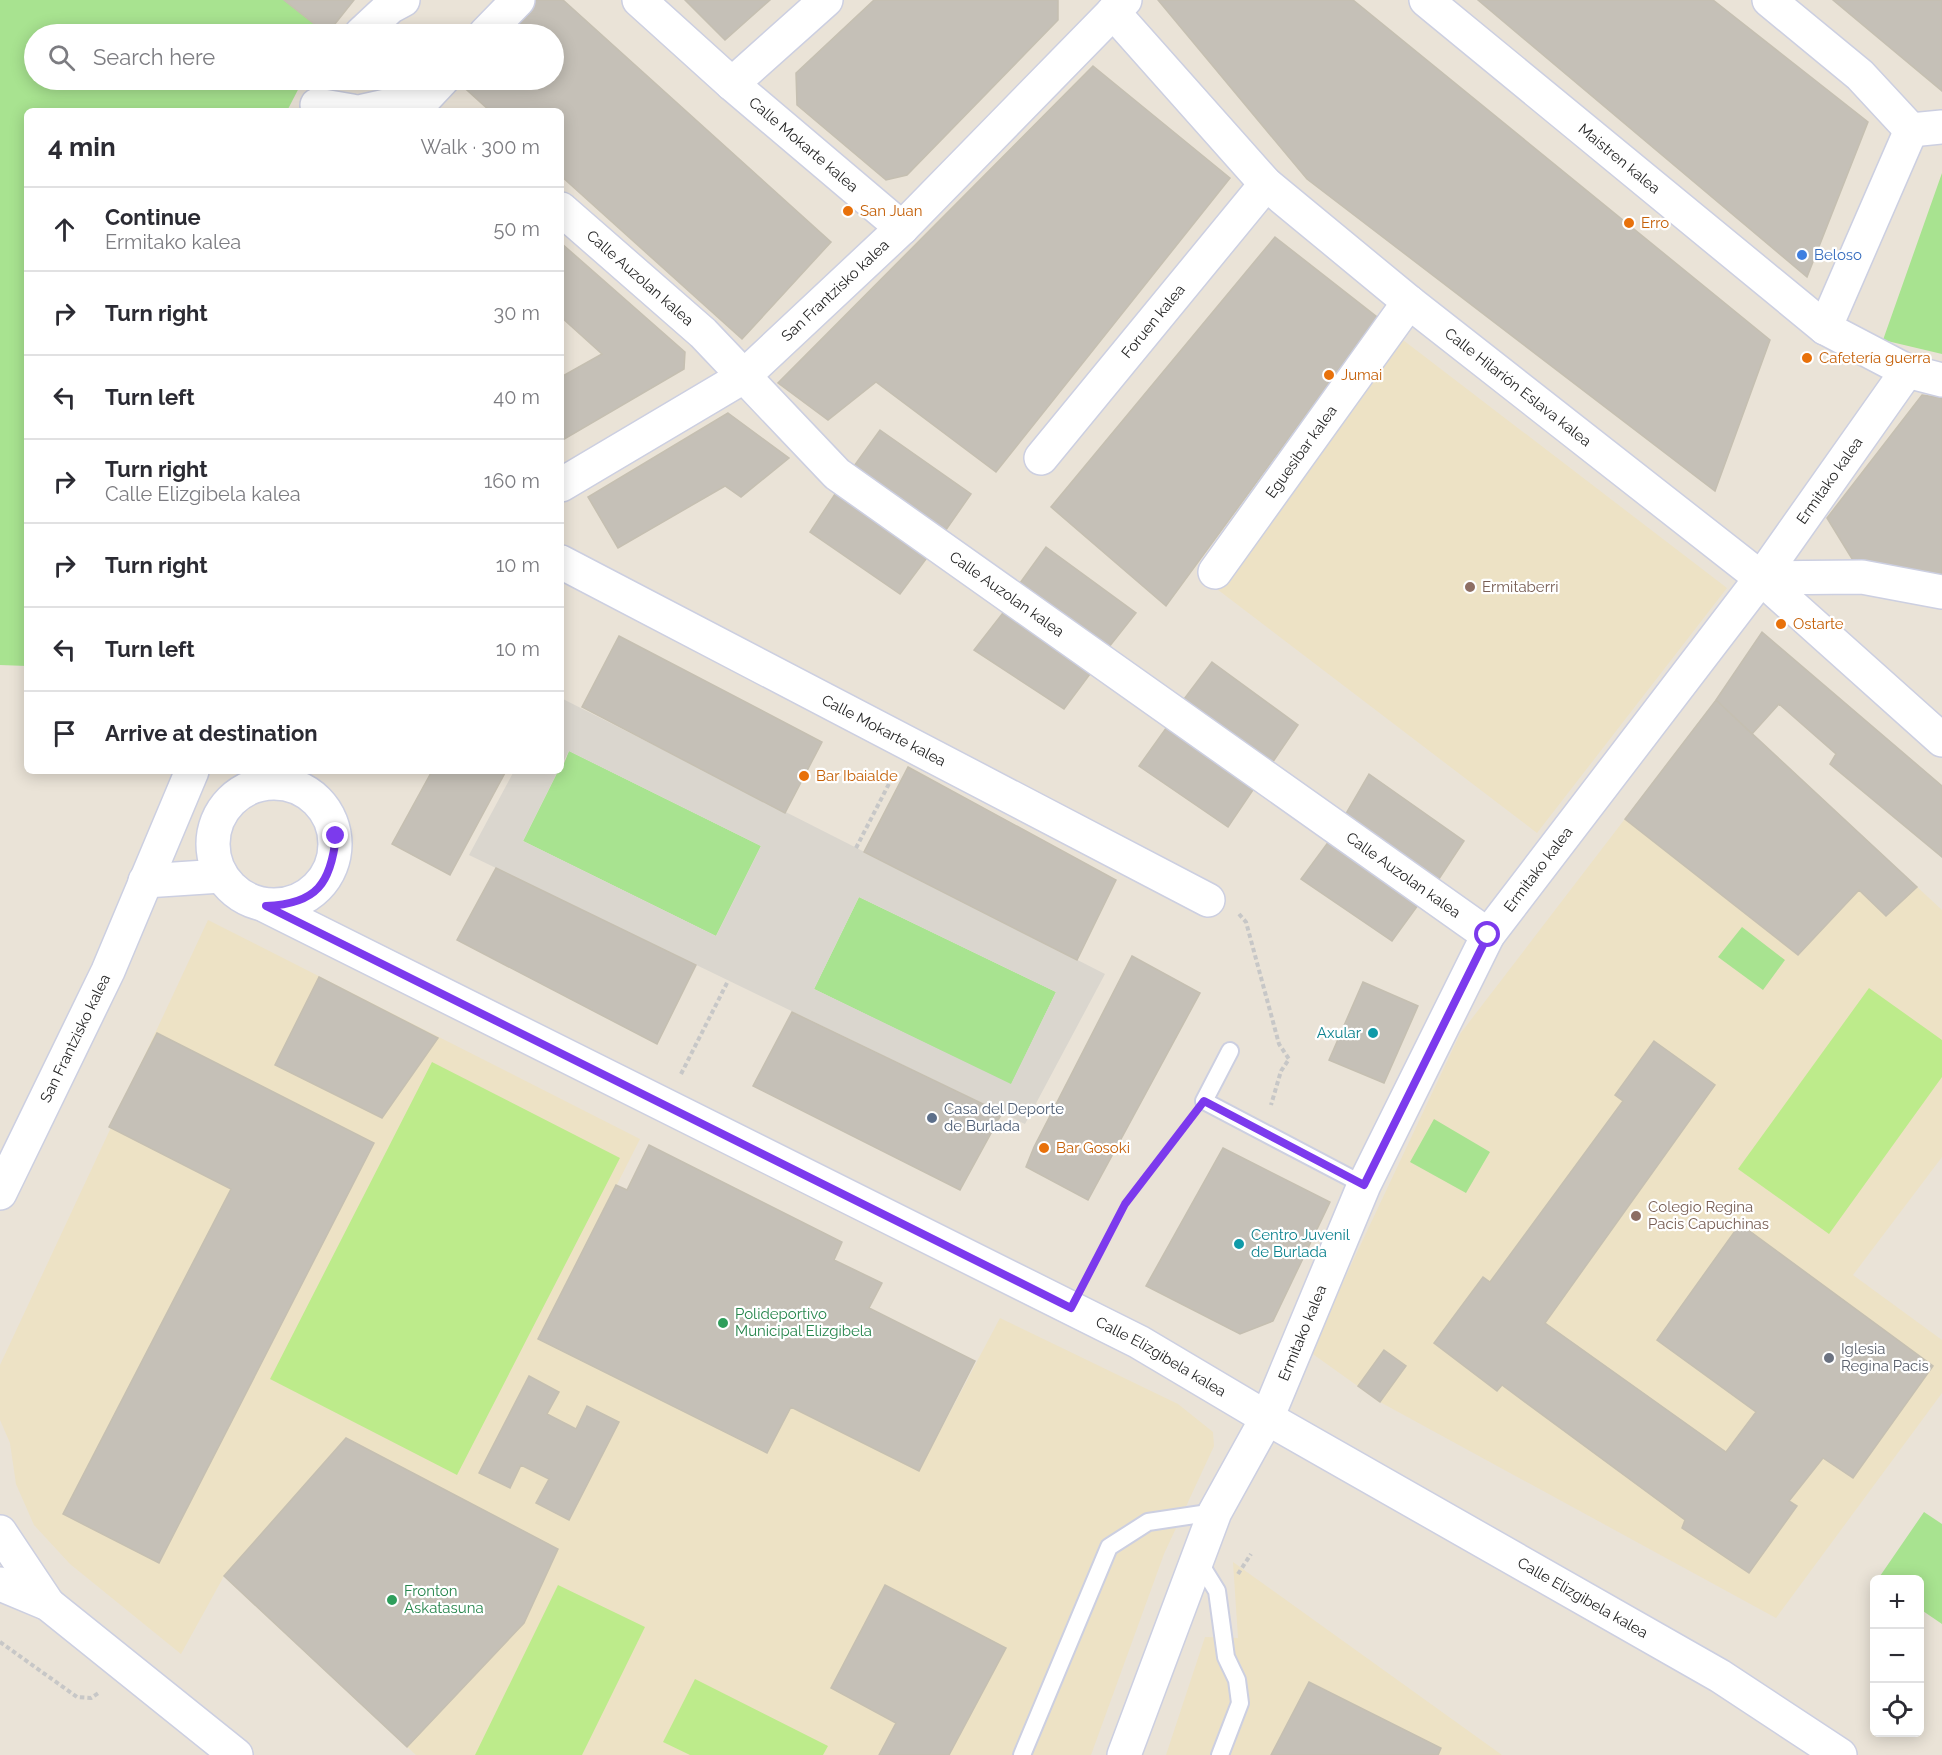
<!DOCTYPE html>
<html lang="en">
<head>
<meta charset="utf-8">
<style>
  :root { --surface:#fff; --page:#f7f7f7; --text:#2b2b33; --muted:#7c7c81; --line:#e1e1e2 }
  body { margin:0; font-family:Raleway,sans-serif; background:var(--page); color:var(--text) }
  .controls { position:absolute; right:18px; bottom:18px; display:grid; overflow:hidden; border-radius:9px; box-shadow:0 3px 15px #0003 }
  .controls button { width:54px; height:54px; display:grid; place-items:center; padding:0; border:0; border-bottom:2px solid var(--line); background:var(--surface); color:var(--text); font:30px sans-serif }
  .stop { position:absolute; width:18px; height:18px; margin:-14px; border:4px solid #7c3aed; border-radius:50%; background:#fff }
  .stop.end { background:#7c3aed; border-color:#fff; box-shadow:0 2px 6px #0008 }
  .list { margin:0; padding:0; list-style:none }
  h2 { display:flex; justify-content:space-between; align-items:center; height:78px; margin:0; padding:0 24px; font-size:26px }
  h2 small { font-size:20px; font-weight:400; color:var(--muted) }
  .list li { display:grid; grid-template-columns:39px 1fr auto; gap:18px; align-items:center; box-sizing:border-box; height:84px; padding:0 24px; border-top:2px solid var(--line) }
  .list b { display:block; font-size:22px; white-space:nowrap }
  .list p { margin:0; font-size:20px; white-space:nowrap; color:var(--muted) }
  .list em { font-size:20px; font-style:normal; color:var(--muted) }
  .icon { flex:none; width:33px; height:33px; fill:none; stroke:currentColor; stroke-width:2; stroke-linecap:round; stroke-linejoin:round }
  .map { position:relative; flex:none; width:1942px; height:1755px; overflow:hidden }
  .search { position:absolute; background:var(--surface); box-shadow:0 3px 15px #0003; left:24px; top:24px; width:540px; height:66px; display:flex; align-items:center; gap:15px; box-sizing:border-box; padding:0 21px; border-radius:33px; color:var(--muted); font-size:22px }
  .panel { position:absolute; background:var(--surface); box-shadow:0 3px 15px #0003; left:24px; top:108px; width:540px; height:666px; border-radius:9px }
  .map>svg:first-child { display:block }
</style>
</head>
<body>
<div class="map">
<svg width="1942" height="1755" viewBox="0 0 1942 1755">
  <rect width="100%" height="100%" fill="#eae3d7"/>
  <path fill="#ede2c5" d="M1403,340L1727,588L1537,833L1213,586Z
    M1716,700L1942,910V1157L1853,1275L1942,1340V1393L1776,1618L1380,1402L1310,1352L1460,1034Z
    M208,920L640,1139L539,1339L767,1453L791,1407L919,1471L1000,1318L1178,1404L1213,1432L1214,1446L1164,1554L1091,1755H416L224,1576L181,1654L70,1564L34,1525L16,1484L10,1443L0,1420V1365Z
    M1233,1562L1502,1755H1166L1205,1637L1238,1638Z"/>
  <path fill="#a8e390" d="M0,0H284L327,34H34V80H303L287,111H27V666L0,665Z
    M1942,173V354L1883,340Z
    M569,751L761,846L716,936L523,841L558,771H561Z
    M859,897L1056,992L1011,1085L814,989Z
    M1742,927L1785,960L1763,990L1718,957Z
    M1434,1119L1490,1152L1466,1193L1410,1162Z
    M1924,1512L1942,1524V1624L1920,1609V1580L1878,1579Z"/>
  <path fill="#bdeb8b" d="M1869,988L1942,1040V1077L1829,1234L1738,1169Z
    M432,1062L620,1158L457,1475L270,1379Z
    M558,1585L645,1627L582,1755H475Z
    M695,1679L828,1746L823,1755H690L663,1742Z"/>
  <path fill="#dad6ce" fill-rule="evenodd" d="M561,698L1105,974L1025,1124L469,855L514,771H558L523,841L716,936L761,846L569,751L561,766ZM859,897L1056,992L1011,1084L814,989Z"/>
  <path fill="#c5c0b7" stroke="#c5bfb1" stroke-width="1.5" d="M284,0H354L327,34Z
    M532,0H563L831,242L742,339L561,176V111H490L458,82L460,80H554V34H501Z
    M685,0H770L725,40Z
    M874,0H1058V20L907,175L886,180L797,105L796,73Z
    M1158,0H1353L1770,340L1715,491L1307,179Z
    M1478,0H1713L1868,122L1807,277Z
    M1833,0H1942V91Z
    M1093,66L1230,178L996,472L876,382L828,420L778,383Z
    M1275,237L1377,317L1166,606L1051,507Z
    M561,243L685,352L684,369L561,441V377L602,354L561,317Z
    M1922,395L1942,398V579L1854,562L1827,518Z
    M728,413L789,458L741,497L725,486L618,548L588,497Z
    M880,430L971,494L941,537L849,473Z
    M837,491L929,555L900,594L810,532Z
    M1046,547L1136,613L1105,652L1015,590Z
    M1006,609L1093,670L1064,709L974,650Z
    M1762,632L1942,786V857L1830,764L1836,754L1779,704L1752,734L1716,700Z
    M619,636L822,742L785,813L582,707Z
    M1212,662L1298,725L1268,769L1178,707Z
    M1716,700L1917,887L1886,916L1859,890L1798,955L1625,819Z
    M1169,724L1257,784L1228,827L1139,766Z
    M908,767L1116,880L1077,960L864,852Z
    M432,771H506L450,875L392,844Z
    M1369,774L1464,841L1435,885L1344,817Z
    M1332,837L1421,901L1392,941L1301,879Z
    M496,868L696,965L657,1044L457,940Z
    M1132,956L1200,993L1088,1200L1026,1167L1034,1147Z
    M319,977L438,1038L382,1118L275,1065Z
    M1363,982L1418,1006L1384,1083L1329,1060Z
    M792,1012L1002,1113L960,1190L753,1086Z
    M157,1033L374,1143L159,1563L63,1514L231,1189L109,1127Z
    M1654,1041L1715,1085L1545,1323L1726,1452L1756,1412L1657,1340L1740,1224L1933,1366L1853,1478L1823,1458L1789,1501L1797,1506L1749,1573L1682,1528L1685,1520L1502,1385L1497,1391L1434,1343L1483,1277L1490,1282L1623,1101L1615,1095Z
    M649,1145L842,1242L834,1260L882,1283L869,1308L975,1361L919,1471L791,1407L767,1453L538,1339L616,1185L627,1190Z
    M1223,1148L1330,1202L1273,1321L1240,1334L1146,1286Z
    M1384,1350L1406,1366L1380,1402L1358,1386Z
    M529,1376L559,1392L547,1414L576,1429L587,1406L619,1422L569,1520L536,1503L549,1479L521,1465L510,1488L479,1473Z
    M346,1438L558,1549L524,1623L407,1747L224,1576Z
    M885,1585L1006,1648L949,1755H879L896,1723L831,1688Z
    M1309,1682L1441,1748L1438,1755H1271Z"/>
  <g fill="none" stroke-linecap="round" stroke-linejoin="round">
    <g stroke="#cccfe1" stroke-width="20">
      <path id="lane" d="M1230,1051L1204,1101L1364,1185
        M1204,1558V1570L1217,1591L1226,1657L1237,1680L1240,1703L1220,1755
        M1022,1755L1109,1547L1148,1522L1215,1512"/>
    </g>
    <g stroke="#cccfe1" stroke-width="36">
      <g id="street">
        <path id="s1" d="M639,0L732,84L902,228"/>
        <path id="s2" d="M1426,0L1825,328L1907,371L1942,380"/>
        <path d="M1769,0L1860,75L1911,130"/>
        <path id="s3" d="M1113,12L1266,184L1409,302L1761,578L1942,740"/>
        <path d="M361,34L390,7L403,0"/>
        <path d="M485,34L518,0"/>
        <path d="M732,84L826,0"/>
        <path d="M317,105L352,111"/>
        <path d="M363,111L426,97L442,80"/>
        <path d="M1911,130L1942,127"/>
        <path id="s4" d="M561,209L703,333L837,474L1488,935"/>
        <path d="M1825,328L1911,130"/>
        <path id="s5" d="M1041,458L1266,184"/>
        <path id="s6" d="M561,562L1208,900"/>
        <path id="s7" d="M1215,572L1409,302"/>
        <path d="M1761,578L1862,577L1942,592"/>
        <path id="s8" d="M266,906L1139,1342L1267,1418L1720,1676L1840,1755"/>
        <path id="s9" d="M1124,1755L1215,1512L1267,1418L1364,1185L1488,935L1761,578L1907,371"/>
      </g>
    </g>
    <g stroke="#cccfe1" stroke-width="36">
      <g id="secondary">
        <path id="s10" d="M561,485L743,377L902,228L1125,0"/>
        <circle cx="274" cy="844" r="61"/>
        <path d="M145,881L221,876"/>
        <path id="s11" d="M0,1193L108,971L192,771"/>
        <path d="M0,1532L48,1604"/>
        <path d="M0,1584L48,1604L236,1755"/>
      </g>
    </g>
    <path stroke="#c7c7c7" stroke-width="4" stroke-dasharray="4.5 3" stroke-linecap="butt" d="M856,848L894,774
      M1239,914L1246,922L1279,1044L1289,1059L1281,1071L1271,1105
      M681,1074L728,981
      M1087,1277L1125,1204L1189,1121
      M1238,1574L1251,1554
      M0,1642L77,1697L91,1698L100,1692"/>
    <use href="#lane" stroke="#fff" stroke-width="16"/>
    <use href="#street" stroke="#fff" stroke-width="33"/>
    <use href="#secondary" stroke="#fff" stroke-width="33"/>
  </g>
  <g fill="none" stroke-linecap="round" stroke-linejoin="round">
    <path stroke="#7c3aed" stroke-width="8" d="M336,836C331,883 317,904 266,906L1071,1308L1125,1204L1204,1101L1364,1185L1488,935"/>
  </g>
  <g fill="#e8710a" stroke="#fff" stroke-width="2">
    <circle cx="848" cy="211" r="6"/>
    <circle cx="1629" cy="223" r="6"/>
    <circle cx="1807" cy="358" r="6"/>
    <circle cx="1329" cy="375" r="6"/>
    <circle cx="1781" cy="624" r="6"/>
    <circle cx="804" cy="776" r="6"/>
    <circle cx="1044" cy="1148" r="6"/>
  </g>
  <circle fill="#3f7fe0" stroke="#fff" stroke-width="2" cx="1802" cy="255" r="6"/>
  <g fill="#8d6e63" stroke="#fff" stroke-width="2">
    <circle cx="1470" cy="587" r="6"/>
    <circle cx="1636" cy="1216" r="6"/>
  </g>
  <g fill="#0f9aa8" stroke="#fff" stroke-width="2">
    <circle cx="1373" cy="1033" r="6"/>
    <circle cx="1239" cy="1244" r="6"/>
  </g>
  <circle fill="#5c6f8a" stroke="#fff" stroke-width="2" cx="932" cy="1118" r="6"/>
  <g fill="#2e9e5b" stroke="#fff" stroke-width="2">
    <circle cx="723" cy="1323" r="6"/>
    <circle cx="392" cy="1600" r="6"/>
  </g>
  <circle fill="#6b7280" stroke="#fff" stroke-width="2" cx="1829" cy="1358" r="6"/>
  <g text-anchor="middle" stroke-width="4.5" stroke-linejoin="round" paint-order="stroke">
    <g font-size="15" fill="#262626" stroke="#fff">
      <text dy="5" stroke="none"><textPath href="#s1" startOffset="219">Calle Mokarte kalea</textPath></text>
      <text dy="5" stroke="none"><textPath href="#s2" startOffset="250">Maistren kalea</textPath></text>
      <text dy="5" stroke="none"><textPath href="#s4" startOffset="105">Calle Auzolan kalea</textPath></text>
      <text dy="5" stroke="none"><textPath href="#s10" startOffset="338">San Frantzisko kalea</textPath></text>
      <text dy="5" stroke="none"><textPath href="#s5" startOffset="177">Foruen kalea</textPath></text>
      <text dy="5" stroke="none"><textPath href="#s3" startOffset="554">Calle Hilarión Eslava kalea</textPath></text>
      <text dy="5" stroke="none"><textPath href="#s7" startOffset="148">Eguesibar kalea</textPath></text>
      <text dy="5" stroke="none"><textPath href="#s9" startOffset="1467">Ermitako kalea</textPath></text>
      <text dy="5" stroke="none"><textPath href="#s4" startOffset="591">Calle Auzolan kalea</textPath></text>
      <text dy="5" stroke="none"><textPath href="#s6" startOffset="364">Calle Mokarte kalea</textPath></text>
      <text dy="5" stroke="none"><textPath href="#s9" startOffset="981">Ermitako kalea</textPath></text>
      <text dy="5" stroke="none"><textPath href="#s4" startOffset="1077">Calle Auzolan kalea</textPath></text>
      <text dy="5" stroke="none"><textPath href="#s11" startOffset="172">San Frantzisko kalea</textPath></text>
      <text dy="5" stroke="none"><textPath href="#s9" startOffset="459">Ermitako kalea</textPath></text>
      <text dy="5" stroke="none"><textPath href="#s8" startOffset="1002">Calle Elizgibela kalea</textPath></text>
      <text dy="5" stroke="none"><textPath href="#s8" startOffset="1488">Calle Elizgibela kalea</textPath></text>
    </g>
    <g font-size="15" fill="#c56008" stroke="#fff" text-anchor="start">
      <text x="860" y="216">San Juan</text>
      <text x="1641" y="228">Erro</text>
      <text x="1819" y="363">Cafetería guerra</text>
      <text x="1341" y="380">Jumai</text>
      <text x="1793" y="629">Ostarte</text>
      <text x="816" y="781">Bar Ibaialde</text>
      <text x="1056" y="1153">Bar Gosoki</text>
    </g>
    <g font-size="15" fill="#366cbe" stroke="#fff" text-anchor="start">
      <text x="1814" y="260">Beloso</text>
    </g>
    <g font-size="15" fill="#785e54" stroke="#fff" text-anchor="start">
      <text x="1482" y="592">Ermitaberri</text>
      <text x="1648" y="1212">Colegio Regina<tspan x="1648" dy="17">Pacis Capuchinas</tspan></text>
    </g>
    <g font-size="15" fill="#0d838f" stroke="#fff" text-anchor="end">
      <text x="1361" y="1038">Axular</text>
      <text x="1251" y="1240" text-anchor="start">Centro Juvenil<tspan x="1251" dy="17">de Burlada</tspan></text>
    </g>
    <g font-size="15" fill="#4e5e75" stroke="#fff" text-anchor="start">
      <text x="944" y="1114">Casa del Deporte<tspan x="944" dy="17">de Burlada</tspan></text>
    </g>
    <g font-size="15" fill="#27864d" stroke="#fff" text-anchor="start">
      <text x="735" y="1319">Polideportivo<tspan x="735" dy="17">Municipal Elizgibela</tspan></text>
      <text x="404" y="1596">Fronton<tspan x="404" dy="17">Askatasuna</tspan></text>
    </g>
    <g font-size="15" fill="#5b616d" stroke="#fff" text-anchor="start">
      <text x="1841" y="1354">Iglesia<tspan x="1841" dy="17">Regina Pacis</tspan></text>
    </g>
  </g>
</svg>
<div class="controls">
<button>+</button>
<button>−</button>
<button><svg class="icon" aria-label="locate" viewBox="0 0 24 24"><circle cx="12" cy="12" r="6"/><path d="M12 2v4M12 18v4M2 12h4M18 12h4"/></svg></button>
</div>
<div class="stop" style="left:1488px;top:935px"></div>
<div class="stop end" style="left:336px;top:836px"></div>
<div class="search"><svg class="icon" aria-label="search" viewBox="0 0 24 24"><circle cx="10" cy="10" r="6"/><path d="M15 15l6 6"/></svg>Search here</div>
<section class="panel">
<h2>4 min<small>Walk · 300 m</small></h2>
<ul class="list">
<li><svg class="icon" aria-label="ahead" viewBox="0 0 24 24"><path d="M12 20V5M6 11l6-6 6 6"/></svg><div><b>Continue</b><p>Ermitako kalea</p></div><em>50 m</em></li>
<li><svg class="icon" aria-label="right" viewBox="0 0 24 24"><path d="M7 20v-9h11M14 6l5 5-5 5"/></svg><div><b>Turn right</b></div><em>30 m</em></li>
<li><svg class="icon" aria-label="left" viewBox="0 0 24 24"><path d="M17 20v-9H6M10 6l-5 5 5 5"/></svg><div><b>Turn left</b></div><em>40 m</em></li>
<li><svg class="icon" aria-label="right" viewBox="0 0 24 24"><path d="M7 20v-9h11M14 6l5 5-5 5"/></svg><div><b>Turn right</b><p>Calle Elizgibela kalea</p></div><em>160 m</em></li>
<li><svg class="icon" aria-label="right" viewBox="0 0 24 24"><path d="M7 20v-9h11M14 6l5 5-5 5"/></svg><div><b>Turn right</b></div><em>10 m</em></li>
<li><svg class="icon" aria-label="left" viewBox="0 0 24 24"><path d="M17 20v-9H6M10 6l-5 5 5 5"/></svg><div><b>Turn left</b></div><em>10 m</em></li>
<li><svg class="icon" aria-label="arrive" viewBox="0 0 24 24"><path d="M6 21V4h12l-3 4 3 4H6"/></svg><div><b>Arrive at destination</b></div></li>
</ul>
</section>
</div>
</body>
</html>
